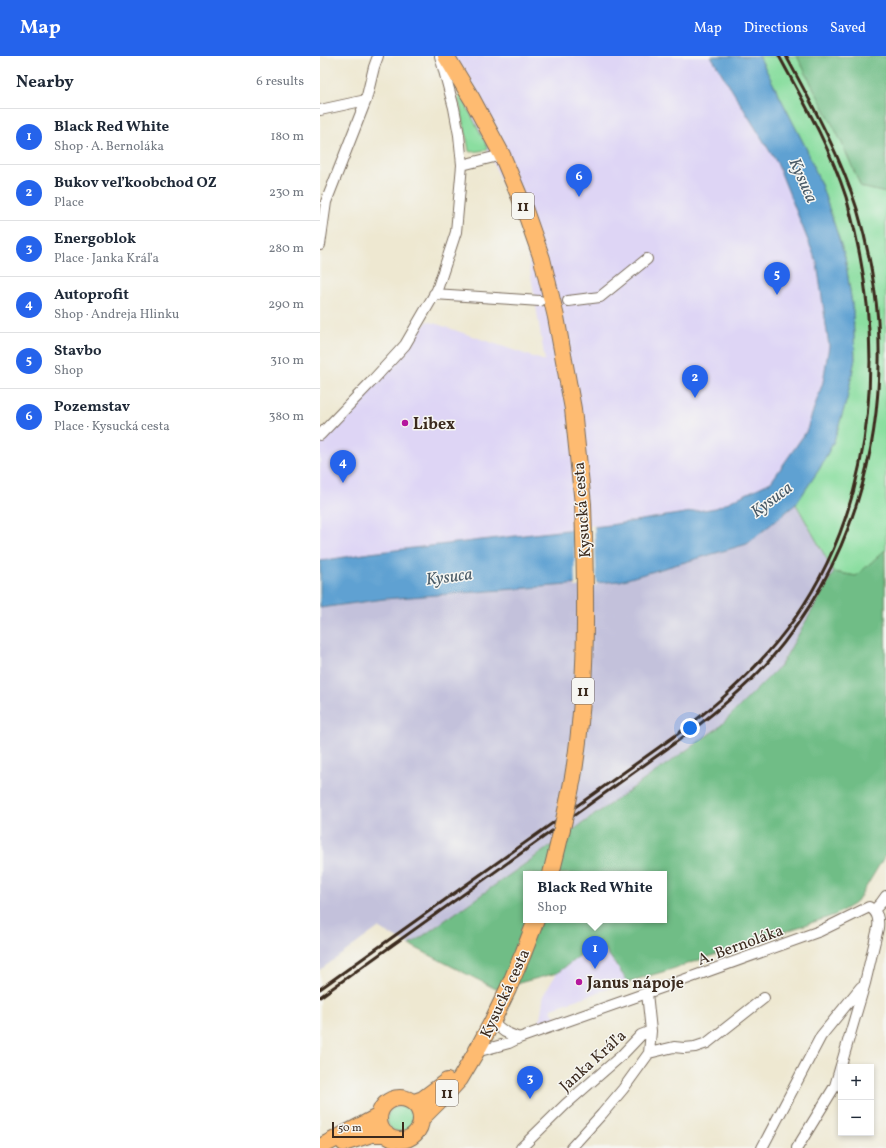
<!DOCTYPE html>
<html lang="en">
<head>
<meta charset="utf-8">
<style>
  :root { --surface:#fff; --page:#f2f2f3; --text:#1f2937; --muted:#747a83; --line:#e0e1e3; --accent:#2563eb }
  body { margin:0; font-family:Vollkorn,serif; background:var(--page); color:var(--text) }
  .controls { position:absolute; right:12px; bottom:12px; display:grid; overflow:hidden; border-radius:0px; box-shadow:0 2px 6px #0003 }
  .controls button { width:36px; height:36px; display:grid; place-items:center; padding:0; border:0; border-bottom:1px solid var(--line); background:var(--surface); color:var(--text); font:20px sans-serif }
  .scale { position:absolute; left:12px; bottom:10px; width:72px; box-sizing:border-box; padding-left:4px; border:2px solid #3b2a1e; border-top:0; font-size:11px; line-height:14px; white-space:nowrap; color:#3b2a1e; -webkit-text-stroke:3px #f6f6f2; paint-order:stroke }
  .you { position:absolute; left:370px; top:672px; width:14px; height:14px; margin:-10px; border:3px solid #fff; border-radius:50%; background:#1a73e8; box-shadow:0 0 0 6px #1a73e833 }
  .badge { display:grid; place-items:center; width:26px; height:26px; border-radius:50%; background:var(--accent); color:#fff; font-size:13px; font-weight:700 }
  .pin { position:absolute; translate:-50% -33px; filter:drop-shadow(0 1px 2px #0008) }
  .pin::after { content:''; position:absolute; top:21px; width:14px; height:12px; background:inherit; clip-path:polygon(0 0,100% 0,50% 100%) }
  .popup { position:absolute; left:203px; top:815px; width:144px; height:52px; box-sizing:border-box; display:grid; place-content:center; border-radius:0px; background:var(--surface); filter:drop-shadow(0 1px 3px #0005); font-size:13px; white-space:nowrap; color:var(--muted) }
  .popup b { font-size:15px; color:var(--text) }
  .popup::after { content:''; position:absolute; left:50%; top:100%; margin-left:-8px; border:8px solid transparent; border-top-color:var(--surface) }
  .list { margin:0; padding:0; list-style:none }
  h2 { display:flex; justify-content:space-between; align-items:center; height:52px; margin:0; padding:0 16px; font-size:17px }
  h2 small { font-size:13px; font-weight:400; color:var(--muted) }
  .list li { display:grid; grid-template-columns:26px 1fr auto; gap:12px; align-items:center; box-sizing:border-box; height:56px; padding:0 16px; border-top:1px solid var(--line) }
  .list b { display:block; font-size:15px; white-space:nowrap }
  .list p { margin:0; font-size:13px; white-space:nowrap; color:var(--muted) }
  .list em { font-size:13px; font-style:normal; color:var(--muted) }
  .map { position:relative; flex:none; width:566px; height:1092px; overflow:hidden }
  header { display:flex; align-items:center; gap:24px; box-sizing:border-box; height:56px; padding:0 20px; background:var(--accent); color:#fff }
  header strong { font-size:19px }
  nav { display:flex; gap:22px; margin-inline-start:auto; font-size:14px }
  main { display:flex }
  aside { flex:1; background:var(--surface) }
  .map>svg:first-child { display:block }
</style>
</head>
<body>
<header>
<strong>Map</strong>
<nav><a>Map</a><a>Directions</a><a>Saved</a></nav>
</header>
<main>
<aside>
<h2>Nearby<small>6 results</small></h2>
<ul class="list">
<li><span class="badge">1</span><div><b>Black Red White</b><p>Shop · A. Bernoláka</p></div><em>180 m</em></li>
<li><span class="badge">2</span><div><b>Bukov veľkoobchod OZ</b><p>Place</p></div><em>230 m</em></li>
<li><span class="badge">3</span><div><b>Energoblok</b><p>Place · Janka Kráľa</p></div><em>280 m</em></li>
<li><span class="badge">4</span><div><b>Autoprofit</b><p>Shop · Andreja Hlinku</p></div><em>290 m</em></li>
<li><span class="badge">5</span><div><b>Stavbo</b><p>Shop</p></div><em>310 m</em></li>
<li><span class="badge">6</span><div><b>Pozemstav</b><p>Place · Kysucká cesta</p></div><em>380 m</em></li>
</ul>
</aside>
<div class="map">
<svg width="566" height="1092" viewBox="0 0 566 1092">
  <rect width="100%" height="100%" fill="#f6f6f2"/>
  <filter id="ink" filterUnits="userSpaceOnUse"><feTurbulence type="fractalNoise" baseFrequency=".025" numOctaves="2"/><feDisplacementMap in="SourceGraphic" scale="8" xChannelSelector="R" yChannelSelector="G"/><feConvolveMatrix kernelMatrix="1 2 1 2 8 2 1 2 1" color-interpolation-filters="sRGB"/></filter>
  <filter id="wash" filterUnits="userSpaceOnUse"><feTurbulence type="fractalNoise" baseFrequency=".012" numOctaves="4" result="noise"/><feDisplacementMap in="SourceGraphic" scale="16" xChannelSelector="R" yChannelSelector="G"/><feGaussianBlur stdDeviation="0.9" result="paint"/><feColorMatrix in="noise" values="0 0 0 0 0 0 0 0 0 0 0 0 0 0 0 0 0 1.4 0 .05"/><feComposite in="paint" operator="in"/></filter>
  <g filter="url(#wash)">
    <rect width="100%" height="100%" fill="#eee8d1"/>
    <path fill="#ded5f5" d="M126,0H391L457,107L497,207L509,290L503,326L486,376L451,426L396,452L290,469L50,497L0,505V385L108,265L225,305L204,177Z
      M279,885L308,926L232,952V957L238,963L219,970L224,938L237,917Z"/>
    <path fill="#c3c1db" d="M476,448L514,516L461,609L398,672L90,889L58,872L0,914V552L427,488Z"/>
    <path fill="#8bdea0" stroke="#63845f" d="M439,0H477L521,85L541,131L566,137V494L536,520L514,516L476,448L500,412L514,385L527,343L535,303L533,255L525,201L502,131L487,94Z
      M139,39H141L168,92L167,94L151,96L149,95L142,57L138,42Z
      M67 1063a13 13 0 1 1 26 0a13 13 0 1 1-26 0Z"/>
    <path fill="#70bd86" stroke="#567452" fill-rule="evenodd" d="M477,0H566V137L541,131L521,85Z
      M565,494L566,798L537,846L515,859L349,914L308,926L279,885L237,917L176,933L90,889L398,672L461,609L514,516L536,520ZM206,818H344V864H206Z"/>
    <path fill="#5ea1d2" stroke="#4c6678" d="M391,0H439L487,94L502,131L525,201L533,255L535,303L527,343L514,385L500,412L476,448L427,488L300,525L64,543L0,552V505L50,497L290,469L396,452L451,426L486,376L503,326L509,290L497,207L457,107Z"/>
    <path fill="#eee8d1" d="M274,469L277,529L255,531L254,471Z"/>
  </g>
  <g filter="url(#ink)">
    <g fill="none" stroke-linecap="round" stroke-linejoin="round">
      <g stroke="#7a6c5d" stroke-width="12">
        <path id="street" d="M0,54L46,44
          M142,109L182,99
          M0,189L6,146L46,44L54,11L58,0
          M114,238L220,245
          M248,245L280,241L327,203
          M0,379L52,325L85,289L117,234L136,176L142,109L139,79L134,52L120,0
          M554,854L561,847L566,840
          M172,966L185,976L199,982
          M156,996L189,987L199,982L355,927L500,875L549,851C558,856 559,863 558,872L545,927L515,1030L477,1092
          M329,997L354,991L364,992L375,991L387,987L444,942
          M201,1092L246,1048L301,1000L321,979L331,975
          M251,1092L282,1058L303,1033L329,997L331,975L327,937
          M442,1092L501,980L541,931"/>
      </g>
      <g stroke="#7a6c5d" stroke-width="18">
        <path id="primary" d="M126,0L152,43L182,99L203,149L222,203L236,261L253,353L263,448
          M59 1063a21 21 0 1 1 42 0a21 21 0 1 1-42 0Z
          M94,1046L103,1043L127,1025
          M102,1062L129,1035L140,1023L156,996L172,966L188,933L203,898L216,864
          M24,1087L52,1078H66
          M0,1091L59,1060"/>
      </g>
      <use href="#street" stroke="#fff" stroke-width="10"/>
      <use href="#primary" stroke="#febb71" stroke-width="16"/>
      <path stroke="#3b2a1e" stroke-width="3" d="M0,933L359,677C376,664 393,651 409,636C433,614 456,589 475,562C560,440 566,280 526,141C510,92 484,46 459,0
        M0,941L348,692C384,666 420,638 449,605C531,509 566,390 558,265C555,228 548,190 537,153C520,99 493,50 466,0"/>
      <g stroke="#7a6c5d" stroke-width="18" stroke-linecap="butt">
        <path id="primary-bridge" d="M231,818C239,786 247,753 253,721C268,631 266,539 263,448"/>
      </g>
      <use href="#primary-bridge" stroke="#febb71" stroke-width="16"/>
    </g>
  </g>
  <g fill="#b5179e" stroke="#f6f6f2" stroke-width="1.5">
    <circle cx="85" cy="367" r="4"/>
    <circle cx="259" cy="926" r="4"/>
  </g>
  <g text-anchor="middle" stroke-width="3" stroke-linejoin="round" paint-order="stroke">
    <g fill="#f6f6f2" stroke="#73675e" stroke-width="1">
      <rect x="192" y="137" width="22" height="26" rx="3"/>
      <rect x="252" y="622" width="22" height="26" rx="3"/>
      <rect x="116" y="1024" width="22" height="26" rx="3"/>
    </g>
    <g font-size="15" font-weight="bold" fill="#3b2a1e">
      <text x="203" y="155">11</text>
      <text x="263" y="640">11</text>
      <text x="127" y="1042">11</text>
    </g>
    <g font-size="16" font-weight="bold" fill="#3b2a1e" stroke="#f6f6f2" text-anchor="start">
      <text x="93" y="373">Libex</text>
      <text x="267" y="932">Janus nápoje</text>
    </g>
    <g font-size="16" fill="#3b2a1e" stroke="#f6f6f2">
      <text transform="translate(261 454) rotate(-94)" y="6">Kysucká cesta</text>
      <text transform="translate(420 888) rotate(-20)" y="6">A. Bernoláka</text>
      <text transform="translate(184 937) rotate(-65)" y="6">Kysucká cesta</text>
      <text transform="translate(272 1004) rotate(-42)" y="6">Janka Kráľa</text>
    </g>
    <g font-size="17" font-style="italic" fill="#495a66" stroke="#f6f6f2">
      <text transform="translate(484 124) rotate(66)" y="6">Kysuca</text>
      <text transform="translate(451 443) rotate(-37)" y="6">Kysuca</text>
      <text transform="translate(129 520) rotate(-7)" y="6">Kysuca</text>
    </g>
  </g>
</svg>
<div class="controls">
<button>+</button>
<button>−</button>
</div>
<div class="scale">50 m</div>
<div class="you"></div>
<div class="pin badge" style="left:275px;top:913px">1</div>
<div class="popup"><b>Black Red White</b>Shop</div>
<div class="pin badge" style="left:375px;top:342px">2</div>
<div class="pin badge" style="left:210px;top:1043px">3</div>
<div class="pin badge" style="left:23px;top:427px">4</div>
<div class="pin badge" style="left:457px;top:239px">5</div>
<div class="pin badge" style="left:259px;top:141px">6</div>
</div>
</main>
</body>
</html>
